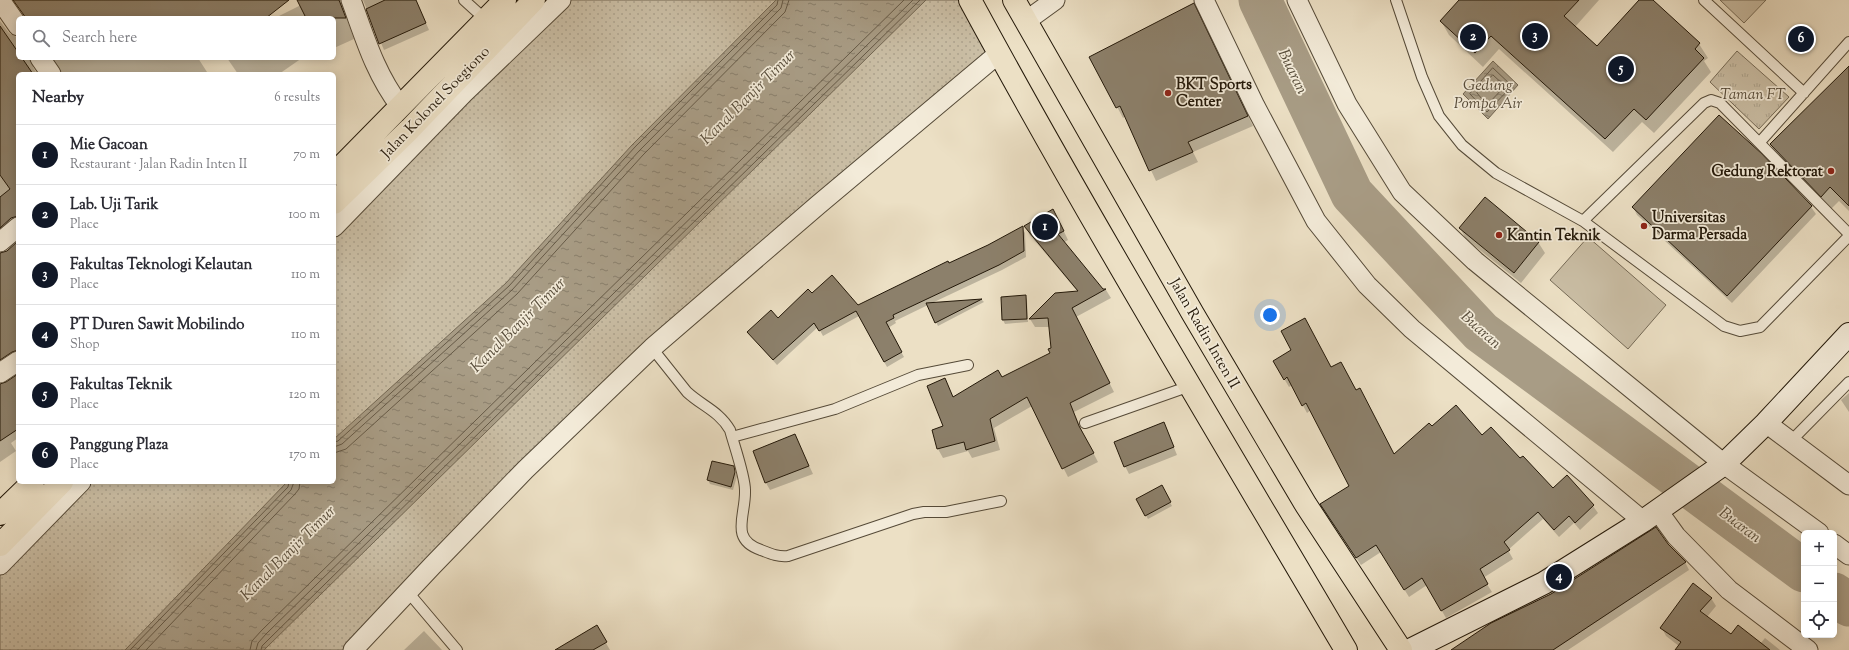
<!DOCTYPE html>
<html lang="en">
<head>
<meta charset="utf-8">
<style>
  :root { --surface:#fff; --page:#f7f7f7; --text:#2b2b33; --muted:#7c7c81; --line:#e1e1e2; --accent:#111827 }
  body { margin:0; font-family:"Sorts Mill Goudy",serif; background:var(--page); color:var(--text) }
  .controls { position:absolute; right:12px; bottom:12px; display:grid; overflow:hidden; border-radius:6px; box-shadow:0 2px 10px #0003 }
  .controls button { width:36px; height:36px; display:grid; place-items:center; padding:0; border:0; border-bottom:1px solid var(--line); background:var(--surface); color:var(--text); font:20px sans-serif }
  .you { position:absolute; left:1270px; top:315px; width:14px; height:14px; margin:-10px; border:3px solid #fff; border-radius:50%; background:#1a73e8; box-shadow:0 0 0 6px #1a73e833 }
  .badge { display:grid; place-items:center; width:26px; height:26px; border-radius:50%; background:var(--accent); color:#fff; font-size:13px; font-weight:700 }
  .pin { position:absolute; translate:-50% -50%; border:2px solid #fff; box-shadow:0 1px 4px #0006 }
  .list { margin:0; padding:0; list-style:none }
  h2 { display:flex; justify-content:space-between; align-items:center; height:52px; margin:0; padding:0 16px; font-size:17px }
  h2 small { font-size:13px; font-weight:400; color:var(--muted) }
  .list li { display:grid; grid-template-columns:26px 1fr auto; gap:12px; align-items:center; box-sizing:border-box; height:60px; padding:0 16px; border-top:1px solid var(--line) }
  .list b { display:block; font-size:15px; white-space:nowrap }
  .list p { margin:0; font-size:13px; white-space:nowrap; color:var(--muted) }
  .list em { font-size:13px; font-style:normal; color:var(--muted) }
  .icon { flex:none; width:22px; height:22px; fill:none; stroke:currentColor; stroke-width:2; stroke-linecap:round; stroke-linejoin:round }
  .map { position:relative; flex:none; width:1849px; height:650px; overflow:hidden }
  .search { position:absolute; background:var(--surface); box-shadow:0 2px 10px #0003; left:16px; top:16px; width:320px; height:44px; display:flex; align-items:center; gap:10px; box-sizing:border-box; padding:0 14px; border-radius:6px; color:var(--muted); font-size:15px }
  .panel { position:absolute; background:var(--surface); box-shadow:0 2px 10px #0003; left:16px; top:72px; width:320px; height:412px; border-radius:6px }
  .map>svg:first-child { display:block }
</style>
</head>
<body>
<div class="map">
<svg width="1849" height="650" viewBox="0 0 1849 650">
  <defs>
    <pattern id="grass-dots" width="8" height="8" patternUnits="userSpaceOnUse"><rect width="8" height="8" fill="#cabea5"/><path d="M2 2h.1M6 6h.1" fill="none" stroke="#ada38d" stroke-width="1.8" stroke-linecap="round"/></pattern>
    <pattern id="park-tufts" width="24" height="20" patternUnits="userSpaceOnUse"><rect width="24" height="20" fill="#cabea5"/><path d="M3 7l-1-3M5 7V3M7 7l1-3M15 17l-1-3M17 17v-4M19 17l1-3" fill="none" stroke="#ada38d"/></pattern>
    <pattern id="water-ripples" width="26" height="14" patternUnits="userSpaceOnUse"><rect width="26" height="14" fill="#a89c85"/><path d="M2 4q2-2 4 0t4 0M15 11q2-2 4 0t4 0" fill="none" stroke="#887e6b"/></pattern>
  </defs>
  <rect width="100%" height="100%" fill="#ece0c5"/>
  <filter id="stains"><feTurbulence type="fractalNoise" baseFrequency=".005" numOctaves="4"/><feColorMatrix values="0 0 0 0 .2 0 0 0 0 .09 0 0 0 0 .02 0 0 0 .5 -.17"/></filter>
  <radialGradient id="worn" r=".72"><stop offset=".6" stop-color="#630" stop-opacity="0"/><stop offset="1" stop-color="#630" stop-opacity=".3"/></radialGradient>
  <path fill="url(#grass-dots)" stroke="#766b57" d="M561,0H970L998,54L652,348L357,650H0V565L81,482H334V227Z"/>
  <path fill="url(#park-tufts)" stroke="#766b57" d="M1737,51L1789,97L1759,129L1710,82Z"/>
  <path fill="#cabea5" stroke="#766b57" d="M1720,0H1766L1744,23Z
    M1588,237L1666,305L1628,349L1550,280Z"/>
  <path fill="url(#water-ripples)" stroke="#736753" d="M776,0H926L264,650H125L287,482H334V439L506,283L632,145Z
    M1493,61L1518,85L1488,119L1463,94Z"/>
  <path fill="#0003" d="M311,0H347L344,5V11L354,39L334,48V18H275Z
    M363,0H416L429,30L384,50Z
    M1460,0H1599L1575,27L1597,47L1640,0L1655,3L1699,44L1708,58L1704,61L1711,72L1654,133L1642,122L1613,152L1499,49L1483,67L1449,35L1441,21Z
    M1199,14L1253,126L1193,152L1198,162L1156,181L1126,116L1123,118L1091,58Z
    M0,21L9,33L18,38V58H36L34,61L33,67L37,74H18V224L0,239Z
    M52,58H198L207,72L204,74H63Z
    M227,58H302L279,74H238Z
    M1849,68V211L1839,201L1830,210L1779,159L1771,145Z
    M1760,154L1811,207L1816,214L1732,303L1637,215L1633,207Z
    M1058,219L1068,240L1063,243L1103,290H1106L1111,298L1076,317L1114,392L1074,412L1084,435L1098,462L1068,477L1032,406L994,428L1000,450L972,458L968,451L943,458L938,449L933,430L945,427L1002,378L1052,354L1050,327H1035L1030,319L1055,294L1078,292L1030,235L1025,226Z
    M1022,228L1025,233L1026,257L1002,270L932,303L982,300L984,302L938,326L928,305L895,321L896,323L888,328L904,357L887,367L859,316L823,336L818,327L777,365L748,332L778,319L812,295L858,306L989,246Z
    M1460,228L1538,242L1545,253L1521,283L1466,239Z
    M1025,296L1027,300L1028,322L1005,324L1003,320L1002,298Z
    M18,299V359L0,370V313Z
    M1274,362L1331,368L1394,456L1432,428L1482,437L1520,460L1553,490L1593,506L1598,513L1580,530L1574,523L1559,537L1543,519L1508,550L1513,559L1483,578L1492,592L1446,618L1427,585L1409,597L1381,552L1361,565L1326,512L1351,487L1311,410L1307,413L1292,385L1289,387Z
    M18,375V438L11,443L16,451L0,462V385L6,383Z
    M1849,393V412L1841,400Z
    M1164,423L1177,455L1129,474L1125,466Z
    M795,435L813,474L770,490L766,483Z
    M733,467L737,476L733,490L710,484L708,480Z
    M1162,487L1172,506L1148,519L1137,499Z
    M1667,544L1685,562L1689,570L1568,650H1461Z
    M1711,598L1716,606L1707,617L1731,636L1760,644L1765,638L1780,650H1684L1666,636L1662,628Z
    M596,626L610,650H572Z
    M424,631L442,650H404Z"/>
  <g fill="none" stroke-linecap="round" stroke-linejoin="round">
    <path stroke="#665a47" stroke-width="1" d="M1493,68L1512,86L1487,112L1470,94Z
      M1493,75L1505,86L1487,105L1477,93Z
      M334,442L338,441L509,286L635,147L777,5L778,0
      M334,447L342,444L512,290L639,151L781,8L783,0
      M334,453L346,449L517,294L643,155L785,12L789,0
      M130,650L288,487L289,482
      M137,650L291,490L294,482
      M146,650L295,494L299,489L300,482
      M250,650L252,641L262,630L904,0
      M256,650L258,643L266,634L913,0
      M261,650L262,646L270,638L920,0"/>
    <path stroke="#a89c85" stroke-width="43" d="M1260,0L1352,194L1481,332L1804,571
      M1834,594L1849,605"/>
  </g>
  <path fill="#8c806b" stroke="#231809" d="M13,0H289L266,18H26Z
    M297,0H339L346,18H306Z
    M385,0H416L426,23L379,44L366,9Z
    M1459,0H1579L1564,16L1597,46L1639,0H1653L1700,43L1695,49L1704,58L1646,120L1634,109L1605,139L1491,36L1475,53L1440,21Z
    M1194,3L1248,116L1188,142L1193,152L1149,171L1120,106L1116,108L1089,57Z
    M0,26L18,52V58H22L33,74H18V216L11,218L0,228V197L10,189L0,175Z
    M1849,66V206L1830,187L1821,197L1770,144Z
    M1719,115L1761,153L1812,206L1727,296L1632,207Z
    M1485,197L1539,242L1514,273L1459,228Z
    M1053,209L1064,231L1058,234L1103,289H1106L1072,308L1110,383L1070,403L1079,426L1094,453L1062,469L1027,397L990,419L995,441L966,450L964,442L937,449L932,430L943,426L927,386L945,378L953,397L998,370L1002,377L1050,353L1048,349L1051,348L1048,318L1029,319L1055,293L1078,291L1024,226Z
    M1023,226L1024,251L999,265L893,315L894,318L886,322L902,352L884,362L856,311L819,331L814,323L773,360L747,332L771,310L778,318L808,289L812,293L832,275L858,305L948,261L949,263L988,245Z
    M18,241V350L12,352L0,360V253L7,251Z
    M1026,295L1027,319L1002,320L1001,297Z
    M982,299L935,323L926,303Z
    M1305,318L1331,367L1341,362L1356,390L1360,388L1394,454L1429,423L1432,426L1456,405L1482,435L1491,427L1520,458L1523,456L1553,488L1567,475L1594,505L1575,523L1569,516L1554,530L1538,512L1504,542L1510,550L1480,569L1488,584L1441,611L1422,578L1404,590L1376,545L1356,558L1320,504L1349,486L1306,403L1302,406L1287,377L1284,380L1273,361L1291,350L1281,331Z
    M18,374V429L0,441V384L6,382Z
    M1164,422L1174,447L1124,467L1114,442Z
    M795,434L809,466L765,483L753,451Z
    M712,461L734,466L735,472L731,487L707,480Z
    M1162,485L1171,502L1145,516L1136,499Z
    M1656,527L1668,544L1686,562L1553,650H1451L1491,623L1551,594Z
    M1693,583L1712,598L1700,611L1731,634L1738,625L1770,650H1675L1681,642L1660,628Z
    M597,625L607,642L593,650H555Z"/>
  <g fill="none" stroke-linecap="round" stroke-linejoin="round">
    <g stroke="#554a38" stroke-width="12">
      <path id="lane" d="M464,0L486,20
        M1396,0L1422,77L1439,116L1462,145L1496,173L1583,221L1724,326L1740,331L1760,327L1849,236
        M1704,0L1804,93
        M1760,142L1849,42
        M1583,221L1704,103L1711,100L1720,103L1849,234
        M652,348L687,392C702,406 719,411 730,430C734,445 745,476 745,490C746,516 729,539 761,550C771,554 778,557 788,556L913,514L924,512H946L1001,501
        M1085,423L1190,386
        M732,437L835,409L918,375L968,365
        M1790,442L1849,382
        M408,592L457,650"/>
    </g>
    <g stroke="#554a38" stroke-width="21">
      <path id="street" d="M0,0L18,26
        M351,0C365,38 375,73 400,106
        M1204,0L1255,106L1316,221L1367,285L1412,329L1643,521
        M1297,0L1347,104L1402,192L1475,261L1724,464L1819,533
        M1026,21L1055,0
        M40,58L51,74
        M334,227L464,93L561,0
        M0,242L18,227
        M0,373L18,361
        M1766,423L1849,485
        M1658,511L1676,536L1729,590L1808,650
        M1834,544L1849,555
        M0,565L81,482
        M353,650L432,566L525,470L652,348L818,205L998,54"/>
    </g>
    <g stroke="#231809" stroke-width="24">
      <path id="secondary" d="M1410,650L1544,583L1643,521L1704,478L1724,464L1766,423L1849,334"/>
    </g>
    <g stroke="#231809" stroke-width="24">
      <path id="primary" d="M970,0C1089,220 1219,434 1346,650
        M1014,0L1193,314L1306,505L1401,650
        M334,174L505,0
        M334,203L410,129L534,0
        M0,514L33,482
        M0,545L62,482"/>
    </g>
    <use href="#lane" stroke="#f3ebd9" stroke-width="10"/>
    <use href="#street" stroke="#f3ebd9" stroke-width="19"/>
    <use href="#secondary" stroke="#f3ebd9" stroke-width="22"/>
    <use href="#primary" stroke="#ece0c5" stroke-width="22"/>
  </g>
  <g fill="#8f2418" stroke="#f3ebd9" stroke-width="1.5">
    <circle cx="1168" cy="93" r="4"/>
    <circle cx="1831" cy="171" r="4"/>
    <circle cx="1644" cy="226" r="4"/>
    <circle cx="1499" cy="235" r="4"/>
  </g>
  <g text-anchor="middle" stroke-width="3.5" stroke-linejoin="round" paint-order="stroke">
    <g font-size="15" font-weight="bold" fill="#231809" stroke="#f3ebd9" text-anchor="start">
      <text x="1176" y="89">BKT Sports<tspan x="1176" dy="17">Center</tspan></text>
      <text x="1823" y="176" text-anchor="end">Gedung Rektorat</text>
      <text x="1652" y="222">Universitas<tspan x="1652" dy="17">Darma Persada</tspan></text>
      <text x="1507" y="240">Kantin Teknik</text>
    </g>
    <g font-size="15" font-style="italic" fill="#554a38" stroke="#f3ebd9">
      <text x="1753" y="99">Taman FT</text>
    </g>
    <g font-size="15" fill="#231809" stroke="#f3ebd9">
      <text transform="translate(435 102) rotate(-46)" y="5">Jalan Kolonel Soegiono</text>
      <text transform="translate(1205 333) rotate(60)" y="5">Jalan Radin Inten II</text>
    </g>
    <g font-size="16" font-style="italic" fill="#584d3b" stroke="#f3ebd9">
      <text transform="translate(1294 71) rotate(64)" y="6">Buaran</text>
      <text x="1488" y="90">Gedung<tspan x="1488" dy="18">Pompa Air</tspan></text>
      <text transform="translate(747 96) rotate(-45)" y="6">Kanal Banjir Timur</text>
      <text transform="translate(517 324) rotate(-45)" y="6">Kanal Banjir Timur</text>
      <text transform="translate(1482 329) rotate(42)" y="6">Buaran</text>
      <text transform="translate(1741 524) rotate(37)" y="6">Buaran</text>
      <text transform="translate(287 552) rotate(-45)" y="6">Kanal Banjir Timur</text>
    </g>
  </g>
  <rect width="100%" height="100%" filter="url(#stains)"/>
  <rect width="100%" height="100%" fill="url(#worn)"/>
</svg>
<div class="controls">
<button>+</button>
<button>−</button>
<button><svg class="icon" aria-label="locate" viewBox="0 0 24 24"><circle cx="12" cy="12" r="6"/><path d="M12 2v4M12 18v4M2 12h4M18 12h4"/></svg></button>
</div>
<div class="you"></div>
<div class="pin badge" style="left:1045px;top:227px">1</div>
<div class="pin badge" style="left:1473px;top:37px">2</div>
<div class="pin badge" style="left:1535px;top:36px">3</div>
<div class="pin badge" style="left:1559px;top:577px">4</div>
<div class="pin badge" style="left:1621px;top:69px">5</div>
<div class="pin badge" style="left:1801px;top:39px">6</div>
<div class="search"><svg class="icon" aria-label="search" viewBox="0 0 24 24"><circle cx="10" cy="10" r="6"/><path d="M15 15l6 6"/></svg>Search here</div>
<section class="panel">
<h2>Nearby<small>6 results</small></h2>
<ul class="list">
<li><span class="badge">1</span><div><b>Mie Gacoan</b><p>Restaurant · Jalan Radin Inten II</p></div><em>70 m</em></li>
<li><span class="badge">2</span><div><b>Lab. Uji Tarik</b><p>Place</p></div><em>100 m</em></li>
<li><span class="badge">3</span><div><b>Fakultas Teknologi Kelautan</b><p>Place</p></div><em>110 m</em></li>
<li><span class="badge">4</span><div><b>PT Duren Sawit Mobilindo</b><p>Shop</p></div><em>110 m</em></li>
<li><span class="badge">5</span><div><b>Fakultas Teknik</b><p>Place</p></div><em>120 m</em></li>
<li><span class="badge">6</span><div><b>Panggung Plaza</b><p>Place</p></div><em>170 m</em></li>
</ul>
</section>
</div>
</body>
</html>
